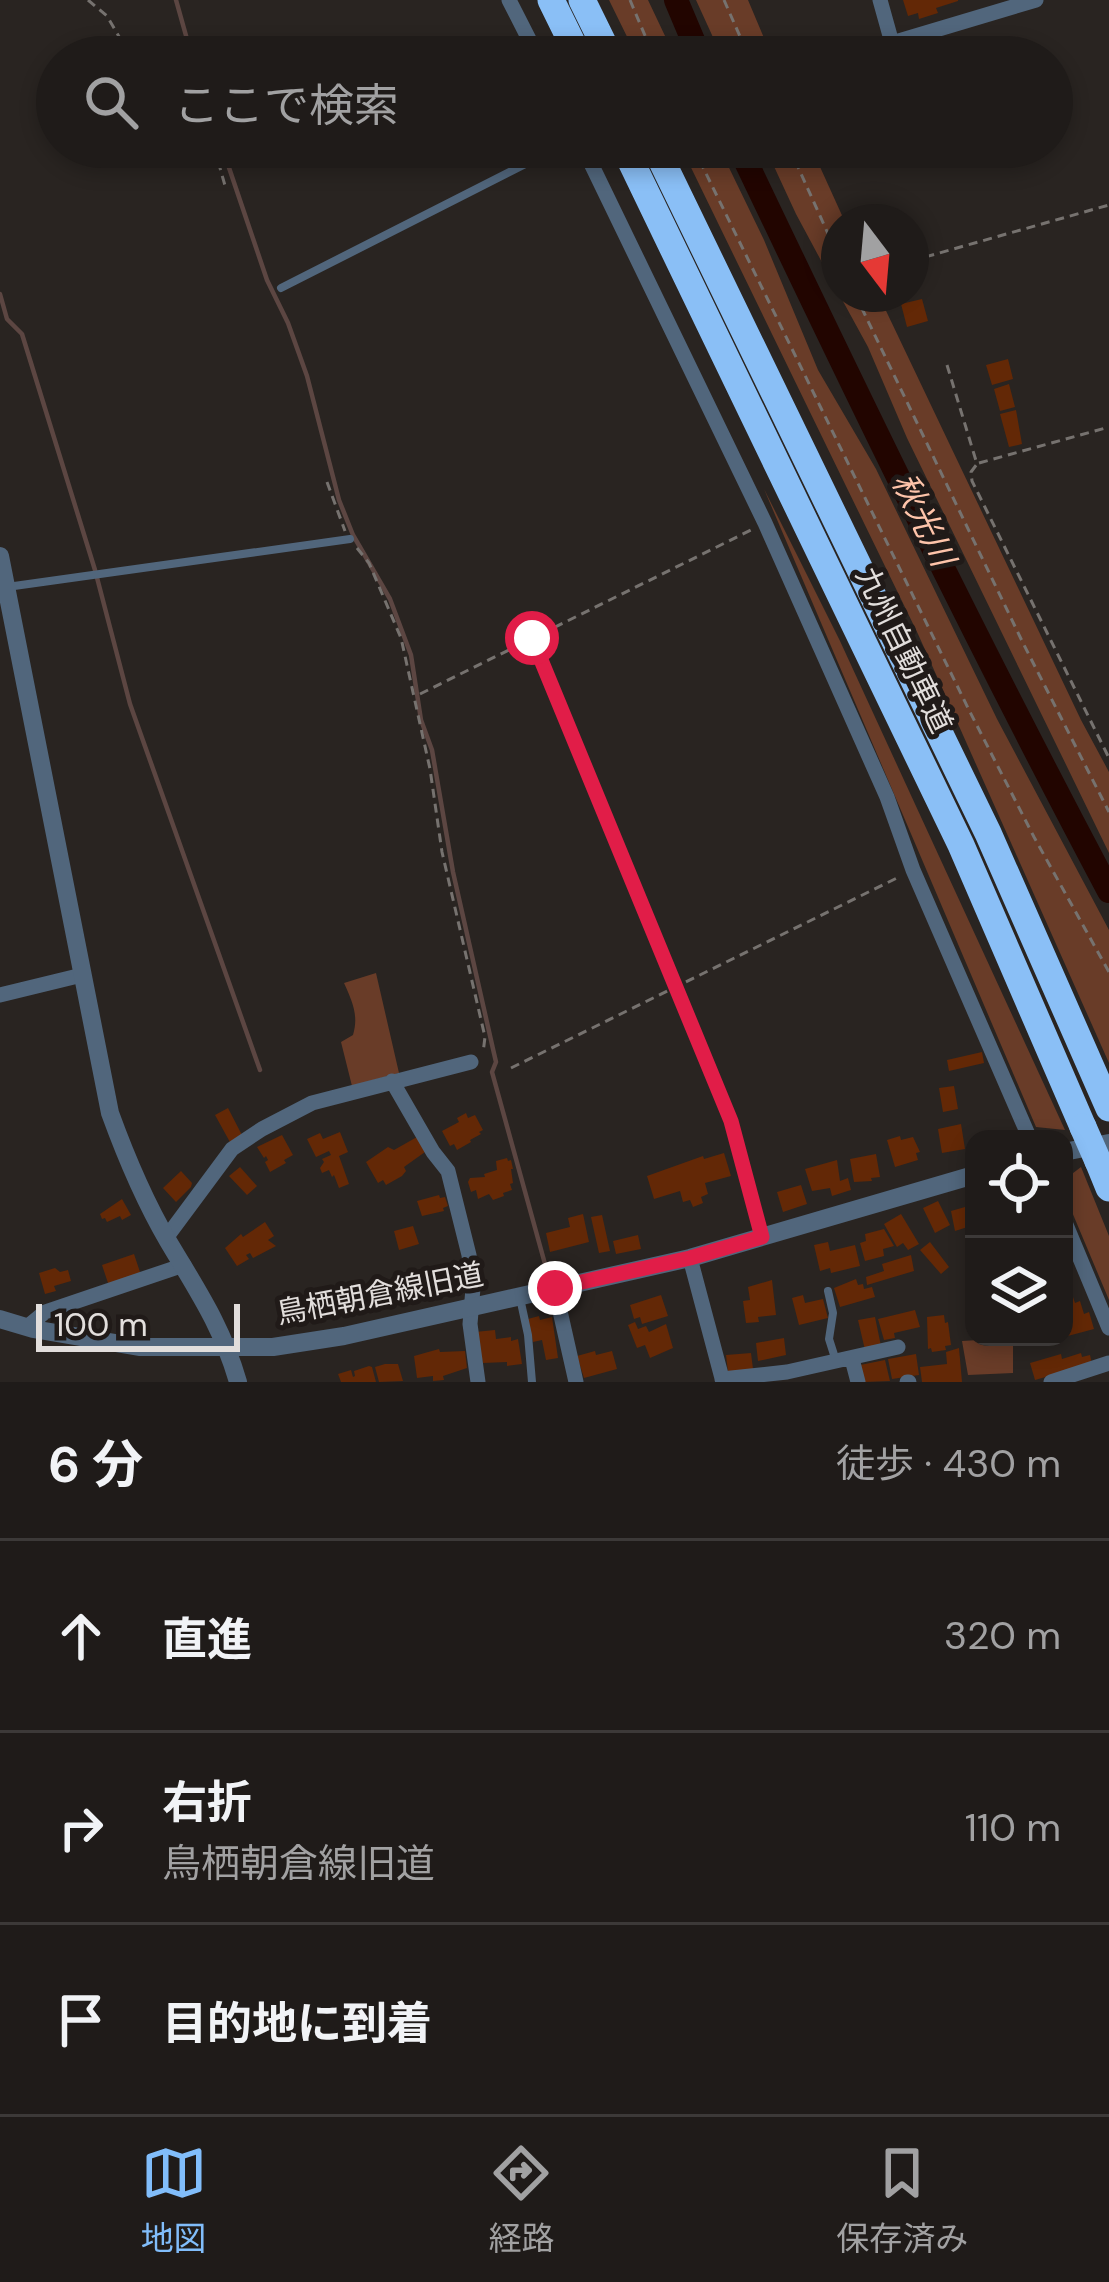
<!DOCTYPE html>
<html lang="ja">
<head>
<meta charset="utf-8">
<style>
  :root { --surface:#1f1b19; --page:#272422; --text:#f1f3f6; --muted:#a1a1a2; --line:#3c3938; --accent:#81bdfa }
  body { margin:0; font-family:"DM Sans","Noto Sans JP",sans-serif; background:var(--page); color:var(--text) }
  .controls { position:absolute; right:36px; bottom:36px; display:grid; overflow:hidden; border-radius:24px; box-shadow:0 6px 18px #0003 }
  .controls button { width:108px; height:108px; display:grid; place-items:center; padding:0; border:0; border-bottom:3px solid var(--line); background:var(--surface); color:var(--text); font:60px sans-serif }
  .compass { position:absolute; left:821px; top:204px; width:108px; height:108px; border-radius:50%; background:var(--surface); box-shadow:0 6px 18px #0003; rotate:164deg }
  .scale { position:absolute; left:36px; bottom:30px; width:204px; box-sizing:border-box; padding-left:12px; border:6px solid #e2dedc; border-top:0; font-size:33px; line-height:42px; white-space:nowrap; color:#e2dedc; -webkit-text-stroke:9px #201a18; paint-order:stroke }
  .stop { position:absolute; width:36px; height:36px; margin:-27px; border:9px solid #e11d48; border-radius:50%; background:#fff }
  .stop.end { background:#e11d48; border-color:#fff; box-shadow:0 3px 12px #0008 }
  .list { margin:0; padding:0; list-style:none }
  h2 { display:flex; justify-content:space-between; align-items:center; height:156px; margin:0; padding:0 48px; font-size:51px }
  h2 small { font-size:39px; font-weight:400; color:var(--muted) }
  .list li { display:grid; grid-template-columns:78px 1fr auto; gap:36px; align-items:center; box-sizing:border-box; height:192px; padding:0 48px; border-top:3px solid var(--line) }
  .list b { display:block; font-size:45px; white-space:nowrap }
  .list p { margin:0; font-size:39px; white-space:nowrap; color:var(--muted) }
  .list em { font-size:39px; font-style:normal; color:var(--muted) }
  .icon { flex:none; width:66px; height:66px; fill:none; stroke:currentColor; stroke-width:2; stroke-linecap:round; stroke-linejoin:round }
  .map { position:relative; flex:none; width:1109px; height:1382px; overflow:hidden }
  .search { position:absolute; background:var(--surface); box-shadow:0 6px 18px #0003; left:36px; right:36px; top:36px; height:132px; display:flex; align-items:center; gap:30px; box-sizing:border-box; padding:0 42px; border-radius:66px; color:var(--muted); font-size:45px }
  .sheet { height:732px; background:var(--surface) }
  nav { display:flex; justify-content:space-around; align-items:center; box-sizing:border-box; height:168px; border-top:3px solid var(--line); background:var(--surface); font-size:33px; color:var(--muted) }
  nav a { display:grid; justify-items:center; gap:6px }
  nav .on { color:var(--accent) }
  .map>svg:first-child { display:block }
</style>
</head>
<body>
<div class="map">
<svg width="1109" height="1382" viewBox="0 0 1109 1382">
  <rect width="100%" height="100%" fill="#292421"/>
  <path fill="#693c28" d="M609,0H648L675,57H637Z
    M696,0H748L772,57H722Z
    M681,147H719L764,240L818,370L876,469L997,719L1109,930V1063L918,634Z
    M765,147H811L845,222H839V294L796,214Z
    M839,294H878L1081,720L1109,772V853L907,438L868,347Z
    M764,489L840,641L1065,1130L1036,1127Z
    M376,973L399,1073L352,1086L341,1042L353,1035C359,1015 352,1001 344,983Z
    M1081,1167L1109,1236V1300L1064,1193V1180Z
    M1013,1338V1373L968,1375L962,1341Z"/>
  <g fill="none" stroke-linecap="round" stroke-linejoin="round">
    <path stroke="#5c4642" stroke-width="4.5" d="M176,0L192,57
      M222,147L267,280L288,323L307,376L339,500L353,535L390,599L411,655L421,720L432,750L453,872L493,1049L496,1062L492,1072L545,1264
      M0,294L7,319L22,334L95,570L130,704L260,1070"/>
    <path stroke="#220500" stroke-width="24" d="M676,0L700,57
      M739,147C858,397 979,647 1109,891"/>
  </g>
  <path fill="#632806" d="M903,0H958V1L936,8L938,13L919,19L918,13L908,16Z
    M922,299L928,321L907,327L901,304Z
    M1008,359L1013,379L992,385L986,365Z
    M1009,384L1015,407L1000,411L994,389Z
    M1016,410L1022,444L1009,447L1000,414Z
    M982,1052L984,1063L949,1071L947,1060Z
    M954,1086L958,1109L943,1112L939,1088Z
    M228,1108L243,1137L231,1144L215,1115Z
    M466,1113L468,1118L475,1115L483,1130L479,1132L481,1134L470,1140L471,1142L457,1150L454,1144L450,1146L442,1131L459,1122L457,1118Z
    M961,1124L965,1149L942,1153L938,1129Z
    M340,1132L348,1152L339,1156L349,1184L339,1188L334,1175L332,1177L329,1170L322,1173L320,1168L324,1162L322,1159L331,1155L329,1151L316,1157L307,1139L320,1133L323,1139Z
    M282,1135L293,1155L284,1160L286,1163L270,1172L265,1162L268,1160L266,1156L264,1158L257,1147Z
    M900,1136L901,1140L913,1137L920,1152L916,1153L918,1160L895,1167L887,1140Z
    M417,1137L425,1152L404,1167L406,1171L402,1176L386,1185L383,1180L378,1183L366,1162L388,1147L394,1150Z
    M724,1153L731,1176L705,1183L708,1194L701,1197L703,1203L693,1207L690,1200L683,1202L680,1191L654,1199L647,1176L703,1156L704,1159Z
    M876,1154L880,1177L871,1178L872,1181L854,1182L850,1159Z
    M507,1158L508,1161L511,1160L513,1169H511L513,1183L510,1184L512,1190L503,1193L504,1196L493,1200L489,1194L478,1199L476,1190L471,1192L468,1182L470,1178L485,1177L484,1174L497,1170L496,1161Z
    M837,1160L840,1181L848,1178L851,1190L832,1196L830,1188L812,1191L805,1169Z
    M240,1167L257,1186L247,1195L229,1176Z
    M181,1171L192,1183L191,1187L176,1202L163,1188Z
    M801,1185L807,1204L783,1212L777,1192Z
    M439,1195L440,1198L445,1197L448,1206L443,1208L444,1211L422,1216L417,1201Z
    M122,1199L131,1215L122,1220L120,1216L107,1222L105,1218L102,1219L100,1214Z
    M938,1201L950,1225L935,1233L923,1208Z
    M965,1207L966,1209L974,1207V1225L955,1231L951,1211Z
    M583,1214L589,1242L550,1252L546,1233L570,1227L568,1218Z
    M901,1214L919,1244L908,1250L903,1243L897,1247L884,1224Z
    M602,1215L610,1251L599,1253L591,1217Z
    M265,1222L274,1236L268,1240L276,1246L253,1258L250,1253L246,1255L249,1259L237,1266L225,1248L241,1234L243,1237Z
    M413,1226L419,1244L399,1250L394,1231Z
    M884,1229L894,1246L883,1249L884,1256L865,1261L860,1243L866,1241L865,1234Z
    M638,1235L641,1249L616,1254L613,1241Z
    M828,1242L830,1251L855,1245L860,1266L831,1273L830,1268L820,1271L814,1245Z
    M930,1242L949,1267L941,1274L920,1250Z
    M134,1254L141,1275L109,1286L102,1265Z
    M911,1255L914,1271L867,1285L866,1277L884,1271L882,1264Z
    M460,1263L465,1283L442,1288L437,1268Z
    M55,1268L60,1272L68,1270L71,1281L54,1286L56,1291L45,1294L39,1273Z
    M856,1279L858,1285L863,1284L864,1289L872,1287L875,1297L840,1307L834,1288Z
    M772,1280L776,1315L758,1317L759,1322L746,1323L743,1301L750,1300L748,1287Z
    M358,1283L359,1286L369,1283L380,1308L369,1311L367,1306L347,1313L341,1295Z
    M1064,1284L1069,1298L1073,1297L1075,1303L1080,1301L1084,1314L1089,1312L1094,1329L1064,1337Z
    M661,1295L668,1316L642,1324L640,1317L634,1319L630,1305Z
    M803,1295L805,1303L823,1299L828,1318L799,1325L792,1298Z
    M915,1310L920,1327L894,1333L895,1338L884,1340L878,1319Z
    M944,1315L945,1323L948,1322L951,1345L945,1346L946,1350L932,1352L931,1348L928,1349L927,1317Z
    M539,1316L540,1320L552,1317L558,1358L546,1360L542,1340L533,1342L528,1319Z
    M875,1317L881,1346L865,1350L858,1320Z
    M635,1322L638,1329L646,1326L649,1332L666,1324L673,1348L650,1358L645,1345L637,1348L628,1325Z
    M495,1330L496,1339L511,1337V1341L518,1339L522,1364L507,1366V1362L483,1363L475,1332Z
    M784,1338L786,1355L758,1361L756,1343Z
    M959,1348L962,1382H922L920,1367L947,1364L946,1352Z
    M439,1349L440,1352L465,1351L467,1368L443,1376L444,1380L433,1381V1376L417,1378L414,1356Z
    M595,1351L596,1355L612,1351L617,1369L584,1378L577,1356Z
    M751,1353L753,1369L728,1372L726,1355Z
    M1081,1353L1082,1357L1090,1355L1092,1364L1035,1380L1030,1363L1061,1354L1062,1359Z
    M916,1354L919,1375L892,1379L888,1359Z
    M885,1360L890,1381L864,1382L860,1365Z
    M385,1364H398L403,1381L379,1382L375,1367Z
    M369,1366L372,1367L376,1382H341L338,1374L351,1370L353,1377L355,1376L354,1371Z"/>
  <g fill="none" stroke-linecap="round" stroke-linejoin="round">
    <path stroke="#76726f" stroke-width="3" stroke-dasharray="9 6" stroke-linecap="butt" d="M88,0L107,16L131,57
      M630,0L654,57
      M724,0L749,57
      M842,57L879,46
      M214,147L226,189
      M693,147L970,712L1034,837L1109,972
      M789,147L839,258
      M911,261L1109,205
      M855,294L1023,643L1109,812
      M947,365L977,464L971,472L972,481L1109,758
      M979,463L1109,427
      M327,482L345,531
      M357,548L369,563L401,638L430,769L442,852L485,1037L483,1053
      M533,638L731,1121L759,1224
      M420,694L753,529
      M511,1068L901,876"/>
    <path stroke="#51667c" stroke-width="8" d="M281,288L559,147
      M7,587L350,539
      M828,1291L833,1313L829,1339L836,1361
      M520,1298L528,1335L532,1382"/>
    <path stroke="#51667c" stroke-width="15" d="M509,0L538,57
      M880,0L892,43L1036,0
      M583,147L765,523L887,797L913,870L1030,1139
      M0,995L82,975
      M392,1081L433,1152L448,1171L469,1255L473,1288L470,1324L478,1382
      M1064,1220L1109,1328
      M166,1238L232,1149L262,1129L312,1103L471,1062
      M690,1258L723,1382
      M555,1289L576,1382
      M27,1327L45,1312L184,1265
      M852,1359L858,1382
      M722,1379L787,1372L898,1347
      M907,1382H909
      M1051,1382L1109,1363"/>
    <path stroke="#51667c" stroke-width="18" d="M0,556L110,1113C126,1157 144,1200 168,1241C197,1290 222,1326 238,1382
      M1064,1152L1109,1143
      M0,1319L33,1329L139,1347H273L344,1336L690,1258L974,1175"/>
    <path stroke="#8abff6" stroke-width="27" d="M551,0L579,57
      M582,0L610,57
      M624,147L961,845L1083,1127
      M655,147L988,833L1109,1108
      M1098,1161L1109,1188"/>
    <path stroke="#8abff6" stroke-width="27" d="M1083,1127L1098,1161"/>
  </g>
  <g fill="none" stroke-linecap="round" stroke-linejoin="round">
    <path stroke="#e11d48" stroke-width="15" d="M532,638L731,1121L762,1237L690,1258L555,1288"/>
  </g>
  <g text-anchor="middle" stroke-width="10" stroke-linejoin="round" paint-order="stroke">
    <g font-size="30" fill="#e2dedc" stroke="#201a18">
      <text transform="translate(904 650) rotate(64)" y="10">九州自動車道</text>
      <text transform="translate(380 1294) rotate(-11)" y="10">鳥栖朝倉線旧道</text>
    </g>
    <g font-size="33" font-style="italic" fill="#fec4aa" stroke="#201a18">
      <text transform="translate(924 519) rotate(64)" y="12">秋光川</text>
    </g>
  </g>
</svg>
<div class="controls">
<button><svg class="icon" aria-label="locate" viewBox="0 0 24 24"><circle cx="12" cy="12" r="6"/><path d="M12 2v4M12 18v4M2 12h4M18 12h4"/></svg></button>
<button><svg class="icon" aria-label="layers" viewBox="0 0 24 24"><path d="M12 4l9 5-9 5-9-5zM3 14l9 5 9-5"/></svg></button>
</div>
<svg class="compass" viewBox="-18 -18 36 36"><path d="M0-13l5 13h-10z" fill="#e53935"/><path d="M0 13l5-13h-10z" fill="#a1a1a2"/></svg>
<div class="scale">100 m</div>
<div class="stop" style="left:532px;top:638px"></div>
<div class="stop end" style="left:555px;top:1288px"></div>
<div class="search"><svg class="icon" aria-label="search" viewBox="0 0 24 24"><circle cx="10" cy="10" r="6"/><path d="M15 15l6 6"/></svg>ここで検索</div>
</div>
<section class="sheet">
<h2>6 分<small>徒歩 · 430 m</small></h2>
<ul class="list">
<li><svg class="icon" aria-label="ahead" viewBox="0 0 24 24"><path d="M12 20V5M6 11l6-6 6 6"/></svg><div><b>直進</b></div><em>320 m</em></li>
<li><svg class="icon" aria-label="right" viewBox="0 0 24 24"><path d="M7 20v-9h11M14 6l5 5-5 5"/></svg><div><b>右折</b><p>鳥栖朝倉線旧道</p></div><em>110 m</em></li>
<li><svg class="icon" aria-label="arrive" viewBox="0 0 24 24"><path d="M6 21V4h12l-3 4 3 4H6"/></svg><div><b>目的地に到着</b></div></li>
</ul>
</section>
<nav>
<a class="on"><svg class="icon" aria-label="map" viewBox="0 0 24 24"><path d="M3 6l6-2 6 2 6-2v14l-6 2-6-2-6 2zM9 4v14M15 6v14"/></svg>地図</a>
<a><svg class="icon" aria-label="directions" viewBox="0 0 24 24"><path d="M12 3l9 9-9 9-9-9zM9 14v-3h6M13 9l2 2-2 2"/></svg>経路</a>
<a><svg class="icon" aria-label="saved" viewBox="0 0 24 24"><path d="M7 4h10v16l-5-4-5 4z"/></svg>保存済み</a>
</nav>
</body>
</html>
